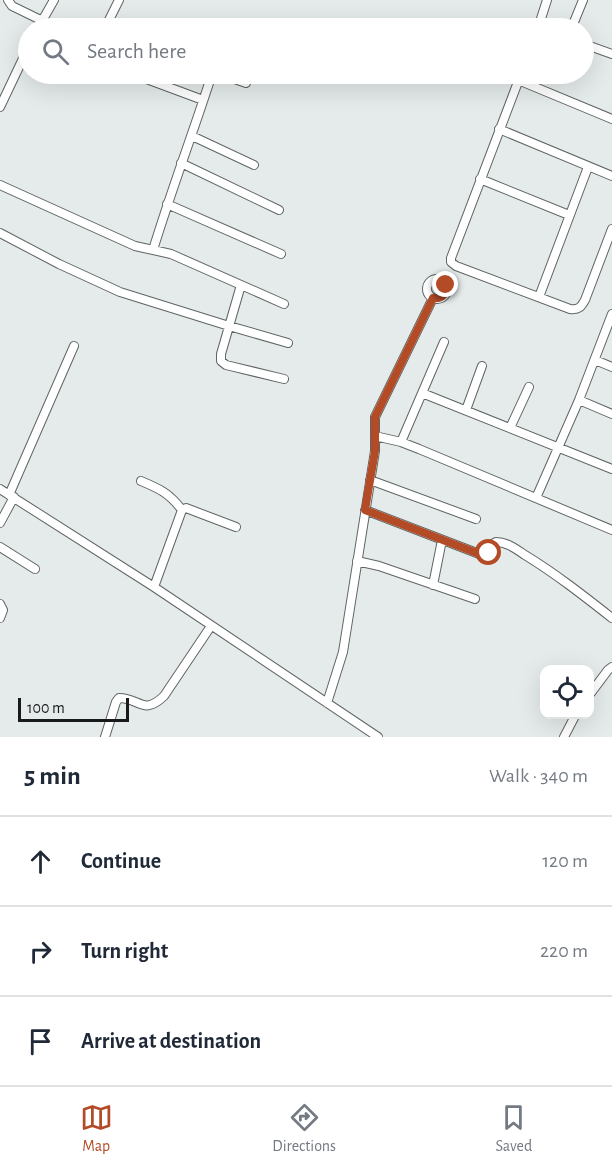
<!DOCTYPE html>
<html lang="en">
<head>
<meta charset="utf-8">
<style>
  :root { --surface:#fff; --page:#f2f2f3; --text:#1f2937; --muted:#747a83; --line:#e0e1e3; --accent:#b24b26 }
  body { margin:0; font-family:"Alegreya Sans",sans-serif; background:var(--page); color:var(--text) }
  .controls { position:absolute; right:18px; bottom:18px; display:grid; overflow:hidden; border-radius:12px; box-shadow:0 6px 24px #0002 }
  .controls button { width:54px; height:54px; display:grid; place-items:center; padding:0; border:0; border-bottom:2px solid var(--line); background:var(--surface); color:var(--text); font:30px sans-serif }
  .scale { position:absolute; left:18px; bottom:15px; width:111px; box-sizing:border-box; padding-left:6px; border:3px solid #191b1b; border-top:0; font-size:16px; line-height:21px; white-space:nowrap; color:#191b1b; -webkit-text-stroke:4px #e4ebea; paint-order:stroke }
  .stop { position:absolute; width:18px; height:18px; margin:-14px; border:4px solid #b24b26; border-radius:50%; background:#fff }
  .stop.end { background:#b24b26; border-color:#fff; box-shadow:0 2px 6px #0008 }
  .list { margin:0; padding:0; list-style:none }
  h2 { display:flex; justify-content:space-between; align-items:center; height:78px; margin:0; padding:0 24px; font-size:26px }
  h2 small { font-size:20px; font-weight:400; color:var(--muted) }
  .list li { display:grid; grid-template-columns:39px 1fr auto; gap:18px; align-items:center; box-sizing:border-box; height:90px; padding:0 24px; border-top:2px solid var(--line) }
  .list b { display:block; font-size:22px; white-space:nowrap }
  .list em { font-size:20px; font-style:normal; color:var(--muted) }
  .icon { flex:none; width:33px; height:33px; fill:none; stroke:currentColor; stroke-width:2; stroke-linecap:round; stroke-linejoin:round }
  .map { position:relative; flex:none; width:612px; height:737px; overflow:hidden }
  .search { position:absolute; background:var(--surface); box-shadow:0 6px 24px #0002; left:18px; right:18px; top:18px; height:66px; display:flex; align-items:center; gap:15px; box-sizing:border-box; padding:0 21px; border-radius:33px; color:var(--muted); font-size:22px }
  .sheet { height:348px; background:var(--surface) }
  nav { display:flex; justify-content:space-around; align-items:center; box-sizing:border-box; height:84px; border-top:2px solid var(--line); background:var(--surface); font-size:16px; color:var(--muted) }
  nav a { display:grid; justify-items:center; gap:3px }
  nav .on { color:var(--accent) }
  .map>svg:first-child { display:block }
</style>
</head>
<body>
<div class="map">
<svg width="612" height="737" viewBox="0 0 612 737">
  <rect width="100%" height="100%" fill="#e4ebea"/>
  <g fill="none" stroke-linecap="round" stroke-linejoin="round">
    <g stroke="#5e6564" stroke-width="10">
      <path id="minor" d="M8,0L12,6L51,25L71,23L99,28
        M38,28L54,0
        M105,28L119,0
        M538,28L547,0
        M568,28L572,27L583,0
        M584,44L612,54
        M133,74L203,100
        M220,74L246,83
        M521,74L451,258V262L456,266L570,309C579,310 581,307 585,300L612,229
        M518,80L612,119
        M0,107L28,48
        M499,129L612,176
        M192,136L254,165
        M181,163L279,210
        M480,179L569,215
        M0,185L135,246L171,254L284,304
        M167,204L281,254
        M0,233L59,264L120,292L229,326L288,343
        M153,250C171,191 193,133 212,74
        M427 289a10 10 0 1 1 20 0a10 10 0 1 1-20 0Z
        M241,285L221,354V361L226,365L284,379
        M539,297L588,167
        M595,360L612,367
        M422,393L612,469
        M579,400L612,414
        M466,410L482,366
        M510,428L529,387
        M375,436L401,442L419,449L612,530
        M401,442L444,342
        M370,480L476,519
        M141,481C160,489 169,493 182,510
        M0,489L154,587L378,737
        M9,495L74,346
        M536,498L579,400L612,314
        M365,510L482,555H487L494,543L496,542C507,542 516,549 525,555C556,574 584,596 612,618
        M0,523L14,497
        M0,547L35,569
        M357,561L379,566L475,599
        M433,585L442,540
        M154,587L182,510L186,508L236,527
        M0,604L3,610L0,618
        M590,694L608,670L612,667
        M327,703L343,652L375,451V417L433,298
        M105,737L116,702L119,698C140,698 143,716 164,696L211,626
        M564,737L576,714"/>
    </g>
    <use href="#minor" stroke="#fff" stroke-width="8"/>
  </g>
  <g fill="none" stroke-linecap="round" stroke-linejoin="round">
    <path stroke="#b24b26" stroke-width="8" d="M446,285C446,295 442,299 433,298L375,417V451L365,510L482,555H488L489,553"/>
  </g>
</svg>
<div class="controls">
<button><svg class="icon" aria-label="locate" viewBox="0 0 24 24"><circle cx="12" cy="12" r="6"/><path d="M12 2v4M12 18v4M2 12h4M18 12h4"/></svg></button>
</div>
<div class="scale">100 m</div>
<div class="stop" style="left:489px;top:553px"></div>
<div class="stop end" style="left:446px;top:285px"></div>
<div class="search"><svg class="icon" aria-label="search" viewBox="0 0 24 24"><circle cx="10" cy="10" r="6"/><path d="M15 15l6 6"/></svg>Search here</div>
</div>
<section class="sheet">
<h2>5 min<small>Walk · 340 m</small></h2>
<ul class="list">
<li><svg class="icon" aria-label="ahead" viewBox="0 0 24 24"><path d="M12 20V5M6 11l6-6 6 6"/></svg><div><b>Continue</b></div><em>120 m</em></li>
<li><svg class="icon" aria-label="right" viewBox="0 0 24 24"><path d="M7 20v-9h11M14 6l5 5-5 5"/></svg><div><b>Turn right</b></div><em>220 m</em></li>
<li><svg class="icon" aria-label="arrive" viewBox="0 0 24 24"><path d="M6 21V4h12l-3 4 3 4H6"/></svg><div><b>Arrive at destination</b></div></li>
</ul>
</section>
<nav>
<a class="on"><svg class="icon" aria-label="map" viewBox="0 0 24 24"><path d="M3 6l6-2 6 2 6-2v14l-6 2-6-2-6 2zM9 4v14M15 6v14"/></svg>Map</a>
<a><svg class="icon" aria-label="directions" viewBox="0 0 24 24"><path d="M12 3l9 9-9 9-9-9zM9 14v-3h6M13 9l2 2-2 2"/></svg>Directions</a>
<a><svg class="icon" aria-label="saved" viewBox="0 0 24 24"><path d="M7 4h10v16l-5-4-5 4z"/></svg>Saved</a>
</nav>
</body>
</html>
